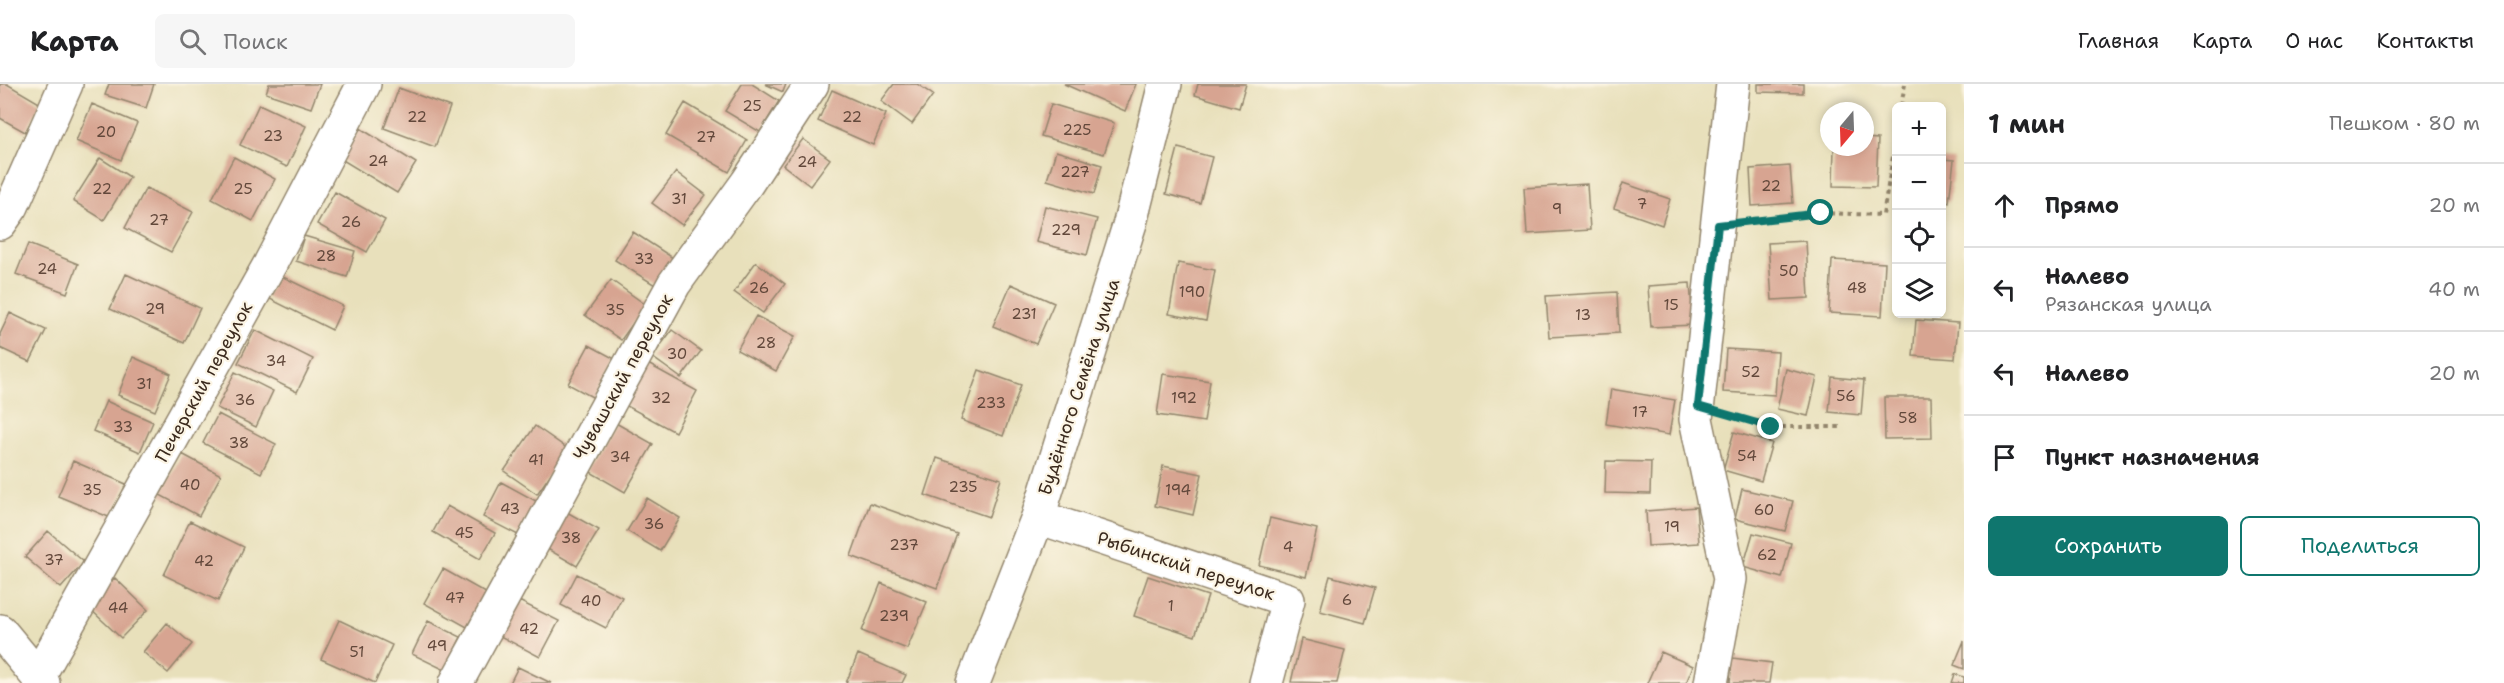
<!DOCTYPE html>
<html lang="ru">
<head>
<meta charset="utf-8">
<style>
  :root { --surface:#fff; --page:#f6f6f6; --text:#202124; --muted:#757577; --line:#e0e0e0; --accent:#0f766e }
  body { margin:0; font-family:"Shantell Sans",sans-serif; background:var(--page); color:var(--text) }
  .controls { position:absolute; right:18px; top:18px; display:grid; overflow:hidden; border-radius:9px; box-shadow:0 3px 9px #0003 }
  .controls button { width:54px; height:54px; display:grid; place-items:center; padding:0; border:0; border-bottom:2px solid var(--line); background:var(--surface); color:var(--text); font:30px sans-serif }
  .compass { position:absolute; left:1820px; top:18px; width:54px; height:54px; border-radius:50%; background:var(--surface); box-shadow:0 3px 9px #0003; rotate:199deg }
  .stop { position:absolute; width:18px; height:18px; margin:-14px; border:4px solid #0f766e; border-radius:50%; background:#fff }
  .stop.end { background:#0f766e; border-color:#fff; box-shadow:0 2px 6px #0008 }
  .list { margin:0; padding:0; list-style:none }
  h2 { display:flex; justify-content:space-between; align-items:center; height:78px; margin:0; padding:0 24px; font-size:26px }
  h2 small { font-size:20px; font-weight:400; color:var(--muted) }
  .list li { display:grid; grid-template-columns:39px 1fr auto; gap:18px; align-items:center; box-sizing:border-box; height:84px; padding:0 24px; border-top:2px solid var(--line) }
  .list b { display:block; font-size:22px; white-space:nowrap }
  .list p { margin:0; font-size:20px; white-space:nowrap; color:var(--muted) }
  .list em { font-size:20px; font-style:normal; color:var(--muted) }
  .actions { display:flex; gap:12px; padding:18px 24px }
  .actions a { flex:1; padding:14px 0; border:2px solid var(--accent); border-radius:9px; text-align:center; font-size:21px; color:var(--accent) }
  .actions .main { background:var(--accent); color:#fff }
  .icon { flex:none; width:33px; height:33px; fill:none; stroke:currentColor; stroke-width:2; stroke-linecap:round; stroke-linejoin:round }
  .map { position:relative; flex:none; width:1964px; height:599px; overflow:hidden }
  header { display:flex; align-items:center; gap:36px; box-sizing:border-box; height:84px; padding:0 30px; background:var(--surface); border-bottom:2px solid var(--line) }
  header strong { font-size:28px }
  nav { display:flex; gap:33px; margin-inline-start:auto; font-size:21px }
  .search { width:420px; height:54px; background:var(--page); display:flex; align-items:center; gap:15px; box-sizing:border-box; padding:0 21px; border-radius:9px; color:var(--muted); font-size:22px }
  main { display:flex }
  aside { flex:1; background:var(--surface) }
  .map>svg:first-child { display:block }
</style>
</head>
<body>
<header>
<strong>Карта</strong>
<div class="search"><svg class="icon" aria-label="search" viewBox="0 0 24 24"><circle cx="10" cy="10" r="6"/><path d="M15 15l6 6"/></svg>Поиск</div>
<nav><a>Главная</a><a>Карта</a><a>О нас</a><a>Контакты</a></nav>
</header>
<main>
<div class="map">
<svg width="1964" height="599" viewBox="0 0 1964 599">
  <rect width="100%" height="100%" fill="#fcf5e5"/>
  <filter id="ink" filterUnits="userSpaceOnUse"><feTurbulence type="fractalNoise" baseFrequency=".0167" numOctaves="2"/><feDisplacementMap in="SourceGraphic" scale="12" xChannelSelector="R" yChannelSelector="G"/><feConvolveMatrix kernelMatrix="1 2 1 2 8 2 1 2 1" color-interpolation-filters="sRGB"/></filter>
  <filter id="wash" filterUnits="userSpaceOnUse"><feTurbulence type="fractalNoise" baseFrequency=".008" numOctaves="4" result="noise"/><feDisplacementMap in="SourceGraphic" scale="24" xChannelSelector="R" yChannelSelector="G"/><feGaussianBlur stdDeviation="1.35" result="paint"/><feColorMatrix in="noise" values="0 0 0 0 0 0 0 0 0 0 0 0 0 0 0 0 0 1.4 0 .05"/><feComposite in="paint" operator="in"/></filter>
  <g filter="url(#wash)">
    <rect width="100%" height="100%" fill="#e8e0bb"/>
    <g id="blocks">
      <path fill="#d7a491" d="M0,0H7L41,20L25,48L0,34Z
        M109,0H154L146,24L105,11Z
        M269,0H320L311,24L266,9Z
        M742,0H752L779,17L760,48L725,27Z
        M765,0H786L783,8Z
        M894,0H917L933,11L912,40L881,17Z
        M1064,0H1136L1125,27Z
        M1198,0H1246L1239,24L1195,11Z
        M1758,0H1803V9L1758,8Z
        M399,4L450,23L435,63L384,44Z
        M832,6L886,30L873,61L818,37Z
        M685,19L747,56L729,88L666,51Z
        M92,20L137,39L121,76L76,57Z
        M259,20L306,42L287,83L240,61Z
        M1051,20L1114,39L1104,70L1041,52Z
        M360,44L416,79L397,109L341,75Z
        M1865,54L1878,55L1876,103L1833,102L1834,63H1865Z
        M803,55L830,75L810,102L783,81Z
        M1178,64L1212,73L1200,119L1166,110Z
        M1056,67L1102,81L1094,110L1047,96Z
        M234,73L275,95L253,137L212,115Z
        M100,74L130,93L104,136L73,117Z
        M1942,75L1954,76L1949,118L1942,117Z
        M1790,82L1793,119L1752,122L1750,85Z
        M676,88L706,111L682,141L652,119Z
        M1623,99L1670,115L1662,141L1614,124Z
        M1587,100L1590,146L1527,150L1524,104Z
        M146,104L193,128L171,168L125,144Z
        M335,108L385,136L367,168L317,140Z
        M1045,122L1097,135L1087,171L1036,158Z
        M633,148L673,174L655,201L615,176Z
        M304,152L355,167L347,193L296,177Z
        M1806,157L1809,214L1772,216L1768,159Z
        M28,160L78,180L67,209L16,190Z
        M1832,176L1885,179L1882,232L1829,229Z
        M756,178L785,200L763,229L734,208Z
        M1178,179L1215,186L1206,237L1169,230Z
        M126,190L200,224L184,259L110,225Z
        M277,190L343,222L332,246L266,213Z
        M611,196L646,221L621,256L585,231Z
        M1690,199L1693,241L1651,243L1648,202Z
        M1011,200L1054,219L1036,260L993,242Z
        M1617,208L1619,249L1549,253L1546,212Z
        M10,229L46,246L30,278L0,264V250Z
        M756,232L795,252L776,287L737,266Z
        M1916,236L1958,239L1955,275L1913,272Z
        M255,246L313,275L297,308L238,279Z
        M672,246L701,267L681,294L652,273Z
        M589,261L615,275L594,314L568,300Z
        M1726,265L1778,268L1775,311L1723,308Z
        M133,273L171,290L155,327L118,311Z
        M648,280L697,307L675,348L625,321Z
        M1786,285L1817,293L1808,332L1777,325Z
        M979,286L1021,301L1003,352L961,336Z
        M235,288L273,307L256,343L217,324Z
        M1163,290L1210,297L1204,338L1157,331Z
        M1832,293L1864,296L1861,331L1829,328Z
        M1611,305L1675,316L1669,351L1606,340Z
        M1884,313H1931L1932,354L1885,355Z
        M106,317L153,338L140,368L93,347Z
        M218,330L276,360L261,389L203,359Z
        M614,338L653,360L625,408L587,386Z
        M535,342L568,365L537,410L504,387Z
        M1734,348L1772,359L1761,397L1723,386Z
        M182,370L221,391L199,432L160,411Z
        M937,374L1001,395L989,433L925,411Z
        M73,377L126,400L111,434L58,412Z
        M1606,377L1651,378L1650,410L1605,409Z
        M1163,382L1202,390L1193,431L1155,422Z
        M501,398L536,417L518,451L483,433Z
        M1742,405L1793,417L1785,447L1735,435Z
        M647,414L680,434L660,467L627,447Z
        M870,419L957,450L937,504L851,472Z
        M447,422L495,449L480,475L433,448Z
        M1696,423L1699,459L1648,462L1646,427Z
        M565,427L599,446L577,482L544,463Z
        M1270,434L1317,445L1306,493L1259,481Z
        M190,437L244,463L218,517L164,491Z
        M48,447L84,478L61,504L25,473Z
        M1753,449L1791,459L1782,494L1743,483Z
        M443,485L486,509L467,543L424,519Z
        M577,490L622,513L606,544L561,521Z
        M1148,492L1208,512L1195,552L1134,532Z
        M1330,492L1375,504L1365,539L1320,527Z
        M115,494L148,526L121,554L87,522Z
        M881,499L927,518L907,565L862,547Z
        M519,517L559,537L540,573L500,552Z
        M339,536L392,561L375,599L321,575Z
        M428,537L461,553L445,586L412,570Z
        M167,539L192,560L168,589L143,568Z
        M1301,555L1345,566L1337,599L1291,598Z
        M1964,557V585L1954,581Z
        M1661,568L1693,582L1686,599H1647Z
        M858,570L906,591L902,599H846Z
        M1732,574L1772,579L1769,599H1730Z
        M518,583L551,599H510Z
        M1955,590L1964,593V599H1952Z"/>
    </g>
  </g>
  <g filter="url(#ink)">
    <use href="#blocks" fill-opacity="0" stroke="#92856c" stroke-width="1.5"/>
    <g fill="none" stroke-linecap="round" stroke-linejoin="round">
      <g stroke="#92856c" stroke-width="36">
        <path id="minor" d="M0,139L12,122L66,0
          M1038,433L1288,516L1266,599
          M0,547L43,599
          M38,593L270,180L364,0
          M456,599L674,200L747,99L812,0
          M973,599L1038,433L1130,139L1165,0
          M1711,599L1730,495L1696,335L1733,0"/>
      </g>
      <path stroke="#92856c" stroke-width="4" stroke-dasharray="4.5 4.5" stroke-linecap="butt" d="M1901,22L1905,0
        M1749,137L1821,129L1883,131L1896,55
        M1729,331L1771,343H1843"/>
      <use href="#minor" stroke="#fff" stroke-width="33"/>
    </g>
  </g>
  <g fill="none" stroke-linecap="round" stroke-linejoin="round" filter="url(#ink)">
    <path stroke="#0f766e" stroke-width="8" d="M1771,343L1698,322L1718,141L1821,129"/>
  </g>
  <g text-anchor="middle" stroke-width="4.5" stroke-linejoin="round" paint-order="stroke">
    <g font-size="15" fill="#62483b">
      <text x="752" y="27">25</text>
      <text x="417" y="38">22</text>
      <text x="852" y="38">22</text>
      <text x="1077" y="51">225</text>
      <text x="106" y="53">20</text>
      <text x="273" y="57">23</text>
      <text x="706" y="58">27</text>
      <text x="378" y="82">24</text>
      <text x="807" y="83">24</text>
      <text x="1075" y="93">227</text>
      <text x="1771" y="107">22</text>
      <text x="102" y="110">22</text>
      <text x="243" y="110">25</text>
      <text x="679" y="120">31</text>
      <text x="1642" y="125">7</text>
      <text x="1557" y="130">9</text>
      <text x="159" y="141">27</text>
      <text x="351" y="143">26</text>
      <text x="1066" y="151">229</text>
      <text x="326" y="177">28</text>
      <text x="644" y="180">33</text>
      <text x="47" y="190">24</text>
      <text x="1789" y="192">50</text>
      <text x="759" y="209">26</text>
      <text x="1857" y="209">48</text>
      <text x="1192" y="213">190</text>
      <text x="1671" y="226">15</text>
      <text x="155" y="230">29</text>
      <text x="615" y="231">35</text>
      <text x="1024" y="235">231</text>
      <text x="1583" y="236">13</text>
      <text x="766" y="264">28</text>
      <text x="677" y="275">30</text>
      <text x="276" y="282">34</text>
      <text x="1751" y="293">52</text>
      <text x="144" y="305">31</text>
      <text x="1846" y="317">56</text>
      <text x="661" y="319">32</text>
      <text x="1184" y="319">192</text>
      <text x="245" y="321">36</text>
      <text x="991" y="324">233</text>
      <text x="1640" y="333">17</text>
      <text x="1908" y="339">58</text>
      <text x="123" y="348">33</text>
      <text x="239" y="364">38</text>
      <text x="1747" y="377">54</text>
      <text x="620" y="378">34</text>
      <text x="536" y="381">41</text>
      <text x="190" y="406">40</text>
      <text x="963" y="408">235</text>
      <text x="92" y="411">35</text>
      <text x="1178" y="411">194</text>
      <text x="510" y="430">43</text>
      <text x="1764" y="431">60</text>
      <text x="654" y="445">36</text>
      <text x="1672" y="448">19</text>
      <text x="464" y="454">45</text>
      <text x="571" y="459">38</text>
      <text x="904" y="466">237</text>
      <text x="1288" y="468">4</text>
      <text x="1767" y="476">62</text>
      <text x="54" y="481">37</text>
      <text x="204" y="482">42</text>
      <text x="455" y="519">47</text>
      <text x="1347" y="521">6</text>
      <text x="591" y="522">40</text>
      <text x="1171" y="527">1</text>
      <text x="118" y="529">44</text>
      <text x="894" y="537">239</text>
      <text x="529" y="550">42</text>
      <text x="437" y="567">49</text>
      <text x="357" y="573">51</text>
    </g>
    <g font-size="18" fill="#3b2a1e" stroke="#fcf5e5">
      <text transform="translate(623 293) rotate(-61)" y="6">Чувашский переулок</text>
      <text transform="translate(204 298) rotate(-61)" y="6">Печерский переулок</text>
      <text transform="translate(1079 303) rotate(-72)" y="6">Будённого Семёна улица</text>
      <text transform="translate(1186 482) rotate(18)" y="6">Рыбинский переулок</text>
    </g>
  </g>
</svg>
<div class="controls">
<button>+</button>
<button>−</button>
<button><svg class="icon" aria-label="locate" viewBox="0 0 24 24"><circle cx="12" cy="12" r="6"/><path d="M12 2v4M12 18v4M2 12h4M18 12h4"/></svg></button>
<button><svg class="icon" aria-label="layers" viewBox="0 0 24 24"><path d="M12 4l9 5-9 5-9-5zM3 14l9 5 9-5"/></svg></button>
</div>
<svg class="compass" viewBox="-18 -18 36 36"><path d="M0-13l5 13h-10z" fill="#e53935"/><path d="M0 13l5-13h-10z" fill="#757577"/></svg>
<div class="stop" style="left:1821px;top:129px"></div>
<div class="stop end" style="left:1771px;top:343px"></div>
</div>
<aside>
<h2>1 мин<small>Пешком · 80 m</small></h2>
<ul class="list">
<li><svg class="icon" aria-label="ahead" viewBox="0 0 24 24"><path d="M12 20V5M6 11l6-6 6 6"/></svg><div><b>Прямо</b></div><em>20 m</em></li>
<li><svg class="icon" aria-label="left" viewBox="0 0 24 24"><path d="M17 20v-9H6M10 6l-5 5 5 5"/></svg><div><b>Налево</b><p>Рязанская улица</p></div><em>40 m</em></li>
<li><svg class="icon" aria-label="left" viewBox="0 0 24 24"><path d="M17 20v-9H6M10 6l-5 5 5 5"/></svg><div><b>Налево</b></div><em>20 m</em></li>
<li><svg class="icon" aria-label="arrive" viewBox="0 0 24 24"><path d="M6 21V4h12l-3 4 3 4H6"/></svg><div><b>Пункт назначения</b></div></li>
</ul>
<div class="actions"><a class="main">Сохранить</a><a>Поделиться</a></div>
</aside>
</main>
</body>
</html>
